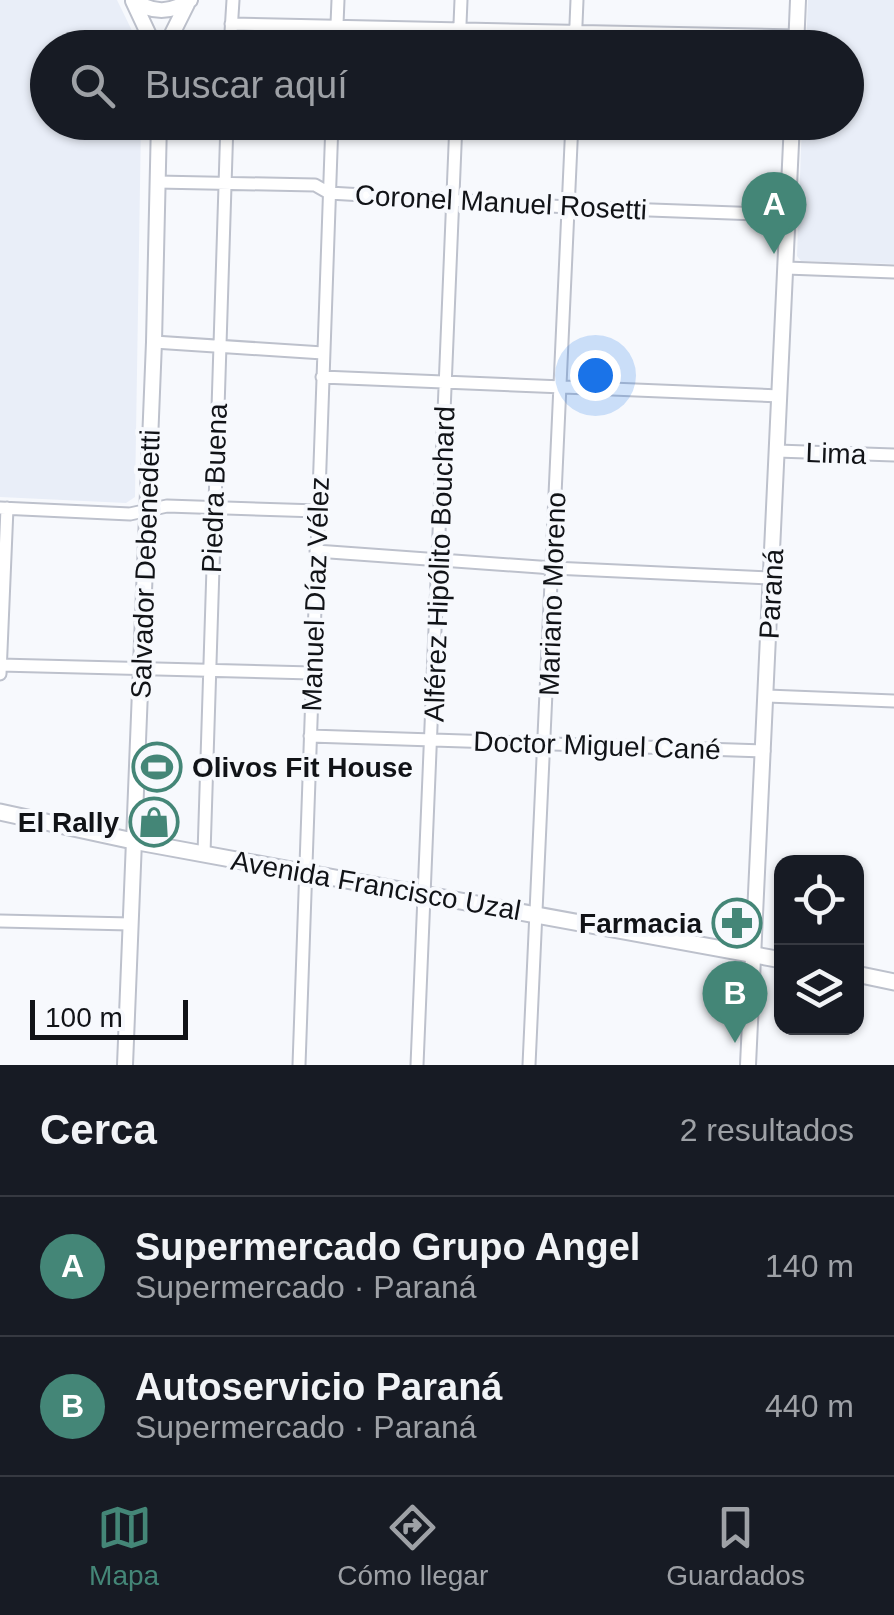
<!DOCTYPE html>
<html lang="es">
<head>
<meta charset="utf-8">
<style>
  :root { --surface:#171b24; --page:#242831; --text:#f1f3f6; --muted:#9ea1a6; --line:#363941; --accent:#448677 }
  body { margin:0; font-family:Helvetica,sans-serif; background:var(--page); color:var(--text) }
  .controls { position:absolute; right:30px; bottom:30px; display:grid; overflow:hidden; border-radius:20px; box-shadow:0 2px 8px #0004 }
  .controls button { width:90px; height:90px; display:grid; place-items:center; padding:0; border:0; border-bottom:2px solid var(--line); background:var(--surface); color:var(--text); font:50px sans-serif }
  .scale { position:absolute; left:30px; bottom:25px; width:158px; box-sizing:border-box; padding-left:10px; border:5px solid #111317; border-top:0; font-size:28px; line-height:35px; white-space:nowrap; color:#111317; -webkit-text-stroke:8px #f7f9fd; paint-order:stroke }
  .you { position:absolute; left:595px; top:375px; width:35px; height:35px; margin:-25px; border:8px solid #fff; border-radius:50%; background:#1a73e8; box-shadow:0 0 0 15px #1a73e833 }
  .badge { display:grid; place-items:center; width:65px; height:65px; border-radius:50%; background:var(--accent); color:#fff; font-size:32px; font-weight:700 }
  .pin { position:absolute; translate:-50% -82px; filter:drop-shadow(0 2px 5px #0008) }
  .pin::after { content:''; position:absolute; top:52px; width:35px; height:30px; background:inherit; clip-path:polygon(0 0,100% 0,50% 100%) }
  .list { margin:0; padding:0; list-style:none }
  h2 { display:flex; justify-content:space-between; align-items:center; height:130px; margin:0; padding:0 40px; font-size:42px }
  h2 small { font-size:32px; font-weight:400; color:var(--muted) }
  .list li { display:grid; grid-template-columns:65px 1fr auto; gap:30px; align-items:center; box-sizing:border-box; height:140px; padding:0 40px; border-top:2px solid var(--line) }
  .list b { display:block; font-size:38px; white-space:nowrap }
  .list p { margin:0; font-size:32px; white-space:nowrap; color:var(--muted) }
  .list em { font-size:32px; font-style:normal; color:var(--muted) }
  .icon { flex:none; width:55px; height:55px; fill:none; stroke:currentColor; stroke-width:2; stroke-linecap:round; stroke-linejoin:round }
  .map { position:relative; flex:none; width:894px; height:1065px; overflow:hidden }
  .search { position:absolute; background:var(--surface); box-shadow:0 2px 8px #0004; left:30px; right:30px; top:30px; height:110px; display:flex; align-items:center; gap:25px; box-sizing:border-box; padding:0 35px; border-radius:55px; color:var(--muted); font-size:38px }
  .sheet { height:410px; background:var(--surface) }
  nav { display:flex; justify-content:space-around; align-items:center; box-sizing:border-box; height:140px; border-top:2px solid var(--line); background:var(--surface); font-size:28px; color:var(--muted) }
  nav a { display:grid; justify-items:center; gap:5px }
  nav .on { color:var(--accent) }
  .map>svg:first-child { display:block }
</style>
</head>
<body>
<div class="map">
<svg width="894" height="1065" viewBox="0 0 894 1065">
  <rect width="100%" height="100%" fill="#f7f9fd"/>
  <path fill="#e9eef8" d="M0,0H117L140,47L48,48V122L141,123L135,497L126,503L0,497Z
    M808,0H894V264L801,261L797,256L802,123L846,122V48L806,47Z"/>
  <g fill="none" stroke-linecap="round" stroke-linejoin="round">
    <g stroke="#bdc1cc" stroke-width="15">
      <path id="minor" d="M231,24L796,36
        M230,48L233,0
        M336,48L338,0
        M459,48L461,0
        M575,48L577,0
        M157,182L315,185L329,193L568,207L788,215
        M786,268L894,272
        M154,342L323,353
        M322,377L780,396
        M777,451L894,455
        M0,508L130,514L167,506L318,511
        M316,551L553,568L772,578
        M0,665L312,673
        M0,674L7,508
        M767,696L894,701
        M310,736L764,751
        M204,854L227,122
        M0,921L130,924
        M299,1065L332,122
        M417,1065L456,122
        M529,1065L572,122"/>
    </g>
    <g stroke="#bdc1cc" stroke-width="18">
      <path id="tertiary" d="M134,0C153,14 171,13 190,0
        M133,1L155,48
        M165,48L187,4
        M796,48L798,0
        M125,1065L154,342L159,122
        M748,1065L792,122"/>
    </g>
    <g stroke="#bdc1cc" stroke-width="19">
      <path id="secondary" d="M0,812L133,841L782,960
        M856,974L894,982"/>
    </g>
    <use href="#minor" stroke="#fff" stroke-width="11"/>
    <use href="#tertiary" stroke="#fff" stroke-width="14"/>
    <use href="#secondary" stroke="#fff" stroke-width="15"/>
  </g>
  <defs>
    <g id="stadium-ring" transform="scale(2.5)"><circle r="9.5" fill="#f7f9fd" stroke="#448677" stroke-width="1.5"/><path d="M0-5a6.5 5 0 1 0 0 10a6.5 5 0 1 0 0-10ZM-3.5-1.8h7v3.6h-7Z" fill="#448677"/></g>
    <g id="shop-ring" transform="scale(2.5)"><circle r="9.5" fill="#f7f9fd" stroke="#448677" stroke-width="1.5"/><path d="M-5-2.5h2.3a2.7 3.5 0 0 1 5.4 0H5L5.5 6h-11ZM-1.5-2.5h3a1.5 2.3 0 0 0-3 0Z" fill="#448677"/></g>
    <g id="pharmacy-ring" transform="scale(2.5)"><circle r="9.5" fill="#f7f9fd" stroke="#448677" stroke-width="1.5"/><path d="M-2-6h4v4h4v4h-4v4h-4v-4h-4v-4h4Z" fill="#448677"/></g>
  </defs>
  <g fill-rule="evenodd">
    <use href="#stadium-ring" x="157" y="767"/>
    <use href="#shop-ring" x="154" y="822"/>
    <use href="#pharmacy-ring" x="737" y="923"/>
  </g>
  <g text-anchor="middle" stroke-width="8" stroke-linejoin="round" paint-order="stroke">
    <g font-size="28" fill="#111317" stroke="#f7f9fd">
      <text transform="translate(501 202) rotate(3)" y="10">Coronel Manuel Rosetti</text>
      <text transform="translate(836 453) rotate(2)" y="10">Lima</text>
      <text transform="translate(214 488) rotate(-88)" y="10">Piedra Buena</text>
      <text transform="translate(145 564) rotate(-88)" y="10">Salvador Debenedetti</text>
      <text transform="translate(439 564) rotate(-88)" y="10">Alférez Hipólito Bouchard</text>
      <text transform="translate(315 594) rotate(-88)" y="10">Manuel Díaz Vélez</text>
      <text transform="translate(552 594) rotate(-88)" y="10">Mariano Moreno</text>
      <text transform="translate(771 594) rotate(-87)" y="10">Paraná</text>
      <text transform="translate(597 745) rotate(2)" y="10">Doctor Miguel Cané</text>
      <text transform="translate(376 885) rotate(10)" y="10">Avenida Francisco Uzal</text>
    </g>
    <g font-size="28" font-weight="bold" fill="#111317" stroke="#f7f9fd" text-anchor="end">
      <text x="192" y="777" text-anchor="start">Olivos Fit House</text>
      <text x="119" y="832">El Rally</text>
      <text x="702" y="933">Farmacia</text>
    </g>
  </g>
</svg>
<div class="controls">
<button><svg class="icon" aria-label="locate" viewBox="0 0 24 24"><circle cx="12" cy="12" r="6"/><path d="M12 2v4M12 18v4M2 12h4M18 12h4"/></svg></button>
<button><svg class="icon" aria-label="layers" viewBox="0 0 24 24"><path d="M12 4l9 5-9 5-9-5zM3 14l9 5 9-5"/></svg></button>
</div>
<div class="scale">100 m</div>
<div class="you"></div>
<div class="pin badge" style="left:774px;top:254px">A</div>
<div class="pin badge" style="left:735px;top:1043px">B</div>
<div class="search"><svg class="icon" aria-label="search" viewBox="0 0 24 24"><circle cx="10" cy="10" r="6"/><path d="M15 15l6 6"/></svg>Buscar aquí</div>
</div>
<section class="sheet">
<h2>Cerca<small>2 resultados</small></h2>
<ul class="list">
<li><span class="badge">A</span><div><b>Supermercado Grupo Angel</b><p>Supermercado · Paraná</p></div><em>140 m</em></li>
<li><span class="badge">B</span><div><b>Autoservicio Paraná</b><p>Supermercado · Paraná</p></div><em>440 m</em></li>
</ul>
</section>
<nav>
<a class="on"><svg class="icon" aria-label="map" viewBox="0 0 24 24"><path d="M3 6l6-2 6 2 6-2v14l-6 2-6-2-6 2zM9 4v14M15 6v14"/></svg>Mapa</a>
<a><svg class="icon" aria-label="directions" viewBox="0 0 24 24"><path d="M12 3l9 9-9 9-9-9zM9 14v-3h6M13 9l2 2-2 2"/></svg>Cómo llegar</a>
<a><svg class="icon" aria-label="saved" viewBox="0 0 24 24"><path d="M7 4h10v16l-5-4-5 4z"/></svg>Guardados</a>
</nav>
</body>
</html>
